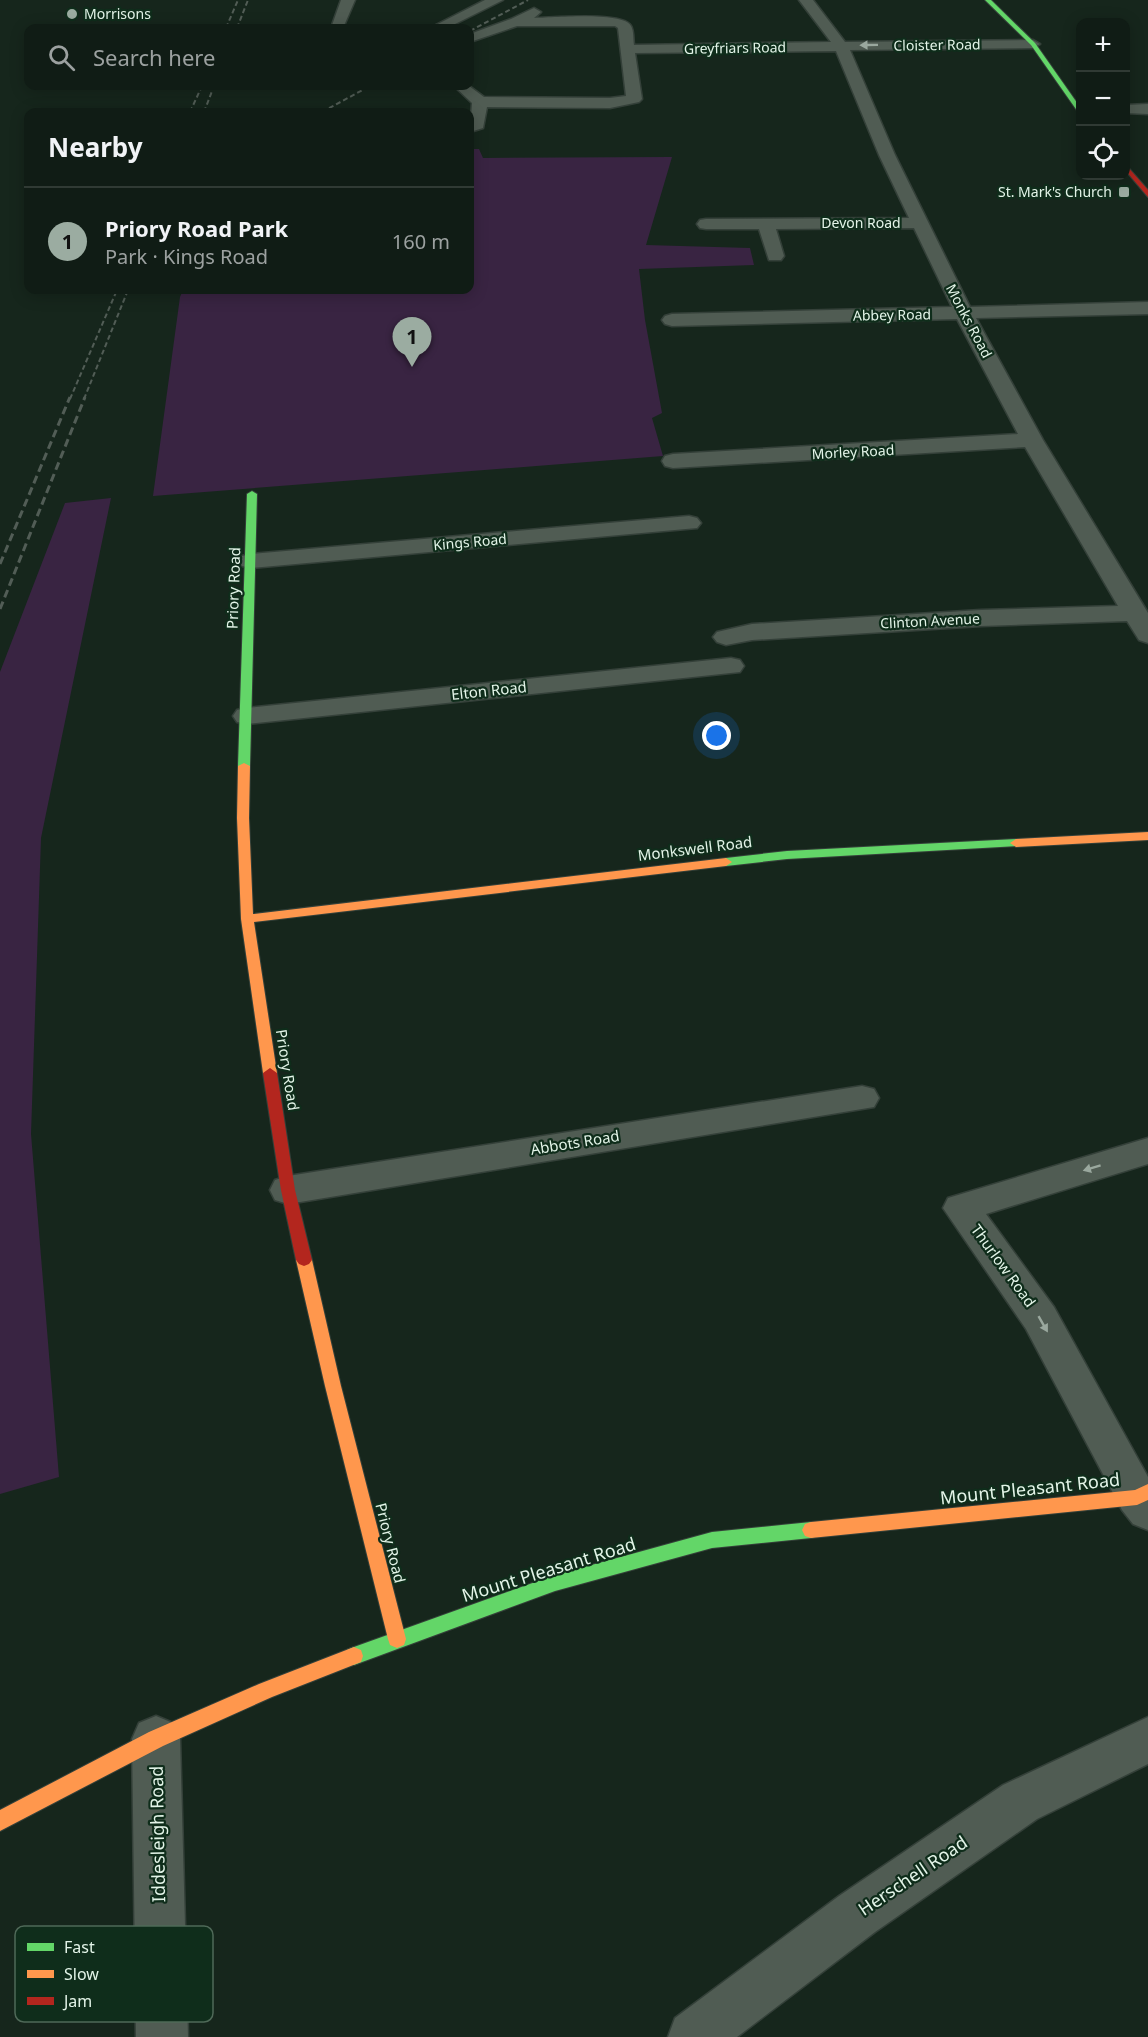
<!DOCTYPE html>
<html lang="en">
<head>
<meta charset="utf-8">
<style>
  :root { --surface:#101c15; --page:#19251e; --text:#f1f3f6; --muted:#9ca1a0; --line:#303a34; --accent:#9baca1 }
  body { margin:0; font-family:"Noto Sans",sans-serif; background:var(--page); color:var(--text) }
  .controls { position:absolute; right:18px; top:18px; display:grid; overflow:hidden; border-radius:12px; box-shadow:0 3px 15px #0003 }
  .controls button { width:54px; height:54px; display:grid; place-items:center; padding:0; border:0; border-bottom:2px solid var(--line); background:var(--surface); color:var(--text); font:30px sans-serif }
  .you { position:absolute; left:717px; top:736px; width:21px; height:21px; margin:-15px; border:4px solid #fff; border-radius:50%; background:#1a73e8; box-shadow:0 0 0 9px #1a73e833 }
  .badge { display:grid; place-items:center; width:39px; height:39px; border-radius:50%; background:var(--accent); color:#111; font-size:20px; font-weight:700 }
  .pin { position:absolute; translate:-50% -50px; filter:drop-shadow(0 2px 3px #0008) }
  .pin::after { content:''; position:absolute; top:32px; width:21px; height:18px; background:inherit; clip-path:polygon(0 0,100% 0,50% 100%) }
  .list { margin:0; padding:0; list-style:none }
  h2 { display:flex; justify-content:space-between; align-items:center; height:78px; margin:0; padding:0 24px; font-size:26px }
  h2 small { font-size:20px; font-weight:400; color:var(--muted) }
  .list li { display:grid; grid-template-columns:39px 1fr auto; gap:18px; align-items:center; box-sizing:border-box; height:108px; padding:0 24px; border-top:2px solid var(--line) }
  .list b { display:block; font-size:22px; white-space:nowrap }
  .list p { margin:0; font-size:20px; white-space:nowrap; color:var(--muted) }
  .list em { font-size:20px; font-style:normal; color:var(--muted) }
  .icon { flex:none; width:33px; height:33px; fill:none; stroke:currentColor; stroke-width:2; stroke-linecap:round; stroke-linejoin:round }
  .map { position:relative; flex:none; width:1148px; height:2037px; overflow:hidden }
  .search { position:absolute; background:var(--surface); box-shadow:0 3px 15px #0003; left:24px; top:24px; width:450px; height:66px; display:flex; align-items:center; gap:15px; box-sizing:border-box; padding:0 21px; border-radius:12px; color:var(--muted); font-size:22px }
  .panel { position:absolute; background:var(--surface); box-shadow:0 3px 15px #0003; left:24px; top:108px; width:450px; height:186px; border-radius:12px }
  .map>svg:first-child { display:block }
</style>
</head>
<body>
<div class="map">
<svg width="1148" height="2037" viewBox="0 0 1148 2037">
  <rect width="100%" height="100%" fill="#16261c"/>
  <path fill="#392442" d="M470,149H479L483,158L672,157L646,245L750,248L754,265L639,269L645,320L662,413L652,418L663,456L153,496L180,297L183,290H470Z
    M111,498L41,838L31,1134L59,1477L0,1494V672L65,503Z"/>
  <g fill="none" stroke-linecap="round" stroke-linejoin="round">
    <g stroke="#344039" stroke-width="3">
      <path id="street" d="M341,0H355L343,28H331Z
        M485,0H503L447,28H430Z
        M799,0H813L845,42L1033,40L1040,44L1033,48L850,50L895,155L970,307L1148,302V314L976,318L1043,440L1148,613V643L1139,640L1127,621L981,626L752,640L726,645L717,642L713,637L717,632L752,624L981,610L1118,606L1025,447L673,468L665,466L662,461L665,456L673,454L1018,434L957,319L672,326L665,324L662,320L665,316L672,314L952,307L914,228L776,229L784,256L781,260H769L759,229H706L700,228L697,224L700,220L706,219L909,218L879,155L836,51L635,53L642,99L639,102L610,108L487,107L483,128L470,132L472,103L454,86H469L484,97L610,98L626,96L618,28L615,26H517L470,42V34L511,19L534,8L541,12L534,18C551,18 623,11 631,26C634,31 633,39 634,45L831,42Z
        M1148,104V114L1126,113V105Z
        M689,516L697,518L701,523L697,528L251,568L242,566L239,561L242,556L251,554Z
        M731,658L740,660L744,666L740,672L247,724L237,722L233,716L237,710L247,708Z
        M862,1086L874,1089L879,1098L874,1107L288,1204L275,1200L270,1190L275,1180L288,1176Z
        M1148,1138V1164L986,1214L1054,1307L1148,1477V1530L1133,1524L1122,1510L1026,1329L943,1208L948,1198Z
        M156,1716L173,1723L180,1739L188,2037H136L132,1739L139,1723Z
        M1148,1717V1764L1037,1819L875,1932L737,2037H668L675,2018L839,1896L1003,1785Z"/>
    </g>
    <g stroke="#344039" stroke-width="2">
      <path id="fast" d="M985,0H991L1035,43L1080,107V113L1078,112L1031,45Z
        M252,491L257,494L250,766L244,769L238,766L247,494Z
        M1016,839L1022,843L1020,846L787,859L726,866L720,862L726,858L787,851Z
        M811,1522L817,1524L820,1530L817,1536L811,1538L712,1548L555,1591L354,1665L347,1662L345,1656L347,1650L354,1647L555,1575L712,1532Z"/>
    </g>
    <g stroke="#344039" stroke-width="2">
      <path id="slow" d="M244,763L250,766L249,818L253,914L726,858L732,862L726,866L254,922L277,1073L270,1078L263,1073L241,919L237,818L238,766Z
        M1148,832V840L1016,847L1010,843L1016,839Z
        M304,1254L309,1256L312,1260L341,1386L406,1639L404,1645L397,1648L390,1645L388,1639L325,1386L296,1260L299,1256Z
        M1148,1484V1500L1137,1505L811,1538L805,1536L802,1530L805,1524L811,1522L1135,1490Z
        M354,1647L361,1650L363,1656L361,1662L272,1697L163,1746L0,1831V1810L149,1732L259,1684Z"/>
    </g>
    <g stroke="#344039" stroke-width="2">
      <path id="jam" d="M1126,165L1148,190V197L1126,171Z
        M270,1068L277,1073L295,1190L312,1260L309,1264L304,1266L299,1264L296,1260L281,1190L263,1073Z"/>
    </g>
    <use href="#street" fill="#505c53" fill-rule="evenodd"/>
    <use href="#fast" fill="#63d668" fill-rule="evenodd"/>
    <use href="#slow" fill="#ff974d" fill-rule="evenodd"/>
    <use href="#jam" fill="#b3261e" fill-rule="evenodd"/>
    <path stroke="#525d56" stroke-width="2" stroke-dasharray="5 3" stroke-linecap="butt" d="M226,28L238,0
      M237,28L248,0
      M470,31L528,0
      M190,112L202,86
      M204,112L214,86
      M322,112L370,86
      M70,399L117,290
      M84,399L128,290"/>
    <path stroke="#525d56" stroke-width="3" stroke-dasharray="8 4.5" stroke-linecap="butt" d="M0,564L70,397
      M0,609L85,397"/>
  </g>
  <defs><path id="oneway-solid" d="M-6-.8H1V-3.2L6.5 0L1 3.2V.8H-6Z" transform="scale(1.5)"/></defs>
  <g fill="#9aa89e">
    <use href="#oneway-solid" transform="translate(869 45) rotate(179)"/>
    <use href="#oneway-solid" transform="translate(1092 1168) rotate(163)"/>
    <use href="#oneway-solid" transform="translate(1043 1324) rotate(60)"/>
  </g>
  <g fill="#9baca1" stroke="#0f2d1b" stroke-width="2">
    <circle cx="72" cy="14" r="6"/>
    <rect x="1118" y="186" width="12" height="12" rx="3"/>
  </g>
  <g text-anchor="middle" stroke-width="4.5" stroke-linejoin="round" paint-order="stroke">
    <g font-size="14" fill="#e3f4e8" stroke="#0f2d1b" text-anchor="start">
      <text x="84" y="19">Morrisons</text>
      <text x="1112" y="197" text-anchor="end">St. Mark's Church</text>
    </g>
    <g font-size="14" fill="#e3f4e8" stroke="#0f2d1b">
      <text transform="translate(937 45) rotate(-1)" y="5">Cloister Road</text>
      <text transform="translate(735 48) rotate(-1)" y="5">Greyfriars Road</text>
      <text x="861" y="228">Devon Road</text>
      <text transform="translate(892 315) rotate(-1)" y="5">Abbey Road</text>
      <text transform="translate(969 321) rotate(62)" y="5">Monks Road</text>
      <text transform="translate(853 452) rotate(-3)" y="5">Morley Road</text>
      <text transform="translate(470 542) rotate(-5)" y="5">Kings Road</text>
      <text transform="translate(930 621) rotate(-3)" y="5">Clinton Avenue</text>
    </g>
    <g font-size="15" fill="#e3f4e8" stroke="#0f2d1b">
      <text transform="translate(234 588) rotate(-88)" y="5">Priory Road</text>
      <text transform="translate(489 691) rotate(-6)" y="5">Elton Road</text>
      <text transform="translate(695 849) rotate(-7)" y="5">Monkswell Road</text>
      <text transform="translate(287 1070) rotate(81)" y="5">Priory Road</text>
      <text transform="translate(575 1143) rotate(-9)" y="5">Abbots Road</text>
      <text transform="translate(1003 1266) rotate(54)" y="5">Thurlow Road</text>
      <text transform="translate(390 1543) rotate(76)" y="5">Priory Road</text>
    </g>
    <g font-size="18" fill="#e3f4e8" stroke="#0f2d1b">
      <text transform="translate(1030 1489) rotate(-6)" y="6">Mount Pleasant Road</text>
      <text transform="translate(549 1570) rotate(-17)" y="6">Mount Pleasant Road</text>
      <text transform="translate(158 1834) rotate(-91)" y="6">Iddesleigh Road</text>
      <text transform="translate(913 1876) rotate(-34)" y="6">Herschell Road</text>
    </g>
  </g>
  <rect x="15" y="1926" width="198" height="96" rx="9" fill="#0f2d1b" stroke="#4f6958" stroke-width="1.5"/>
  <rect x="27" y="1943" width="27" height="8" fill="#63d668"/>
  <rect x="27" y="1970" width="27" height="8" fill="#ff974d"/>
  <rect x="27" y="1997" width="27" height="8" fill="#b3261e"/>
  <g font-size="16" fill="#e3f4e8">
    <text x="64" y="1953">Fast</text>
    <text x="64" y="1980">Slow</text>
    <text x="64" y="2007">Jam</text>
  </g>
</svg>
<div class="controls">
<button>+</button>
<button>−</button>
<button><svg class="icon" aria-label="locate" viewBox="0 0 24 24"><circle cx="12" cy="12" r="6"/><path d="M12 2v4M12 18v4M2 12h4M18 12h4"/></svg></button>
</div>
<div class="you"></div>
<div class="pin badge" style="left:412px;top:367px">1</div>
<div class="search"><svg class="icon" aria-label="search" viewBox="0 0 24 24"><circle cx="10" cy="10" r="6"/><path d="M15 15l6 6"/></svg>Search here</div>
<section class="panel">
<h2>Nearby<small></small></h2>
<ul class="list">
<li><span class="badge">1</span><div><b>Priory Road Park</b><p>Park · Kings Road</p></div><em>160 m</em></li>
</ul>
</section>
</div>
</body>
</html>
